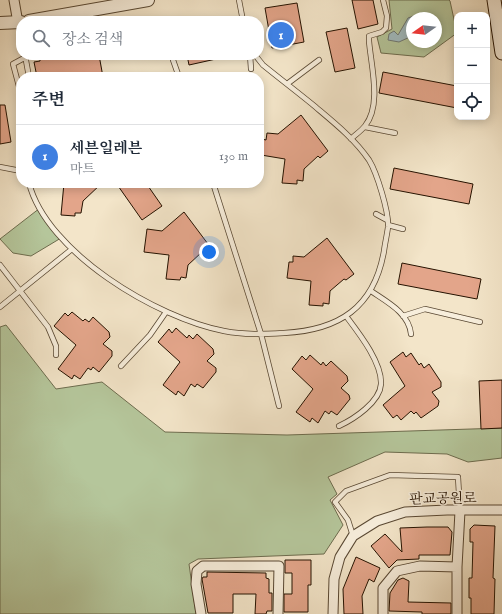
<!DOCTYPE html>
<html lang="ko">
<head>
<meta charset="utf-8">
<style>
  :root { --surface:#fff; --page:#f2f2f3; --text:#1f2937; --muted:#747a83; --line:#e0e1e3; --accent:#b45309 }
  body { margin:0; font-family:"IM FELL English","Noto Serif KR",serif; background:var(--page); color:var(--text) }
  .controls { position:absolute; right:12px; top:12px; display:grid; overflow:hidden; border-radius:8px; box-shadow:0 2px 10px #0003 }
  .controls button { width:36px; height:36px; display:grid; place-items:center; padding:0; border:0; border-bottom:1px solid var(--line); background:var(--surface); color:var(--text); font:20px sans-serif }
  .compass { position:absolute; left:406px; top:12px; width:36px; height:36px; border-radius:50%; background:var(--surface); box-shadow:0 2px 10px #0003; rotate:256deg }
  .you { position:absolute; left:209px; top:252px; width:14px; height:14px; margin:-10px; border:3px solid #fff; border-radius:50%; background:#1a73e8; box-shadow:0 0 0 6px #1a73e833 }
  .badge { display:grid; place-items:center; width:26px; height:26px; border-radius:50%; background:var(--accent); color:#fff; font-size:13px; font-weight:700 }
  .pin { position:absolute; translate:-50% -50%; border:2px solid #fff; box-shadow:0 1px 4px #0006 }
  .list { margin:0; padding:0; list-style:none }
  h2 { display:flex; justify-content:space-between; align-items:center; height:52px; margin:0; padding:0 16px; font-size:17px }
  h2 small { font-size:13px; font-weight:400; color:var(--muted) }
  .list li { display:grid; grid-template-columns:26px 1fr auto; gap:12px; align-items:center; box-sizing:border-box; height:64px; padding:0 16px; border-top:1px solid var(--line) }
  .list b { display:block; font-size:15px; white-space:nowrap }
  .list p { margin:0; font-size:13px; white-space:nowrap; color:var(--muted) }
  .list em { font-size:13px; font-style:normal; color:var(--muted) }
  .icon { flex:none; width:22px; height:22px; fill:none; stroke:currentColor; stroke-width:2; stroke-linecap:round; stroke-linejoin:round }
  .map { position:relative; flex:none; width:502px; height:614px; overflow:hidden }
  .search { position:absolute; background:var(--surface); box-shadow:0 2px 10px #0003; left:16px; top:16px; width:248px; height:44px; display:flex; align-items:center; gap:10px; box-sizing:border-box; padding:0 14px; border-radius:16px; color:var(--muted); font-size:15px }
  .panel { position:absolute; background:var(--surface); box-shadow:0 2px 10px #0003; left:16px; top:72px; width:248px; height:116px; border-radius:16px }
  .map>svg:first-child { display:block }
</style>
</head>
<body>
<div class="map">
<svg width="502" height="614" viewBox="0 0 502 614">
  <rect width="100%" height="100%" fill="#f3e5c9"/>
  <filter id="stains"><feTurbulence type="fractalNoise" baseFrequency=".005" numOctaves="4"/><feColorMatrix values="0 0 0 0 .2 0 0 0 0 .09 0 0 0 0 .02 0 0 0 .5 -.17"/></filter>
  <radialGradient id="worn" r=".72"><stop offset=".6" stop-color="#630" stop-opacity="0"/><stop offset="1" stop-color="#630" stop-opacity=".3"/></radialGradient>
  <path fill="#b5c69b" stroke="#6d6c4e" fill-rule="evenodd" d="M389,0H449L450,1L457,33L424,57L381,53L377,37L392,29ZM412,18H436V42H412Z
    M40,208L61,238L31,256L13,253L0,239Z
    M6,325L56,389L102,382L165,432L287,435L502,428V458L468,462L447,454L385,452L328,477L337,494L330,500L343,525L324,554L198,559L189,564L196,614H0V327Z"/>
  <path fill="#a1bcc1" stroke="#6f7874" d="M422,13L432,18H412V36L399,42L388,40L389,34L394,31L398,35L408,18Z"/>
  <path fill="#e3a58a" stroke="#251200" d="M352,0H373L378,24L358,29Z
    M297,3L304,42L272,48L265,8Z
    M347,28L355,68L335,72L326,32Z
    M58,55H99L103,77H37L34,62L40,61V59Z
    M187,55H216V59L189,65Z
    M383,72L457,86V108L379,93Z
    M0,105H5L11,142L0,144Z
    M301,115L328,151L320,158L318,156L304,169L303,181L297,180V184L282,183L285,159L261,155L262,139L266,140L267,133L278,134Z
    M394,168L473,184L469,204L390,189Z
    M64,183H102L83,201L81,213H75V216L61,215Z
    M116,183H146L162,206L142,220Z
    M184,212L211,248L203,254L202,252L188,265L186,278L181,277L180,280L166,279L169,255L144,252L147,229L162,231Z
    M327,238L354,274L346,280L344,279L330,291L329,304L323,303V306L309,305L311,281L287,278L289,262H293V256L304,257Z
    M402,263L481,279L477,299L398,284Z
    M72,312L83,321L85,319L89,322L93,317L109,332L110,337L103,344L112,351V356L99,372L93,367L91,370L88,368L80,379L74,375L72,379L58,369L76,345L54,326L65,313L68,316Z
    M176,328L187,338L189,335L193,339L197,334L213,349L214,354L207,361L216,368V372L203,388L197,384L195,387L191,384L184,396L178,391L176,395L163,385L180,362L158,342L169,329L172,333Z
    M403,352L406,357L411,353L419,365L421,363L424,368L429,364L441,382V387L432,392L439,401L438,406L421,418L416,412L414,414L411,411L401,420L397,415L393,418L383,405L405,386L390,362Z
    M310,355L321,365L323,362L326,366L331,361L347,376L348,381L341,388L349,395L350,399L337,415L331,411L329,414L325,411L318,423L312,418L310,422L296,412L313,389L292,369L302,356L306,360Z
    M502,380V428L481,429L479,381Z
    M474,525L495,526L493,578L495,579L494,614H471V598H469V578H472L473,542H470V529Z
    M427,527H448L452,532L450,555H419V559L397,560L389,568L371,546L385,534L402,552L400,528Z
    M356,557L380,568L374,582L369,579L362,596L363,614H344L343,589Z
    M285,560H311V585H308V612H284V594H292V573H285Z
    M207,572L266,573V578L269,579V593H272V611H267L266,614H255L256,594H233V613H208L202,579L203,577H207Z
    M403,578L409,581L408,602L451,603V614H422V612L389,611L390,593L398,580Z"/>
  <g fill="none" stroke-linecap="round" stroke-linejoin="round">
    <g stroke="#584732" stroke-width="6">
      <path id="service" d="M239,0L243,21
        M18,24L21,34
        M25,55L29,77
        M250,55L251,69
        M173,60L179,77
        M287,84L319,60
        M21,94L13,64L26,57
        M365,127L395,133
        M21,132V137
        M351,139C355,135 361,131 365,126C382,105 371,66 369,41V36L382,32L386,28L387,16L383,0
        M0,167L21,171
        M29,183C47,253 157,318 224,331C244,335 264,334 284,333C339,330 374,308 384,251C385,243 387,235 388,227C389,212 377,173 369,160C354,138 332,121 312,104C296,91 279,78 263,65L255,55
        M213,183L261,334L279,406
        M376,214L387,220
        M388,225L403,229
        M0,265L48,327L56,346V355
        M371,291C387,302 409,313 411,334
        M0,307L72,249
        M403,316L425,309L480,322
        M121,366L150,335L166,312
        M339,426C354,419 380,402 381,384C382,362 358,332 346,316
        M353,536L348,520L335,502L346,491L390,475L458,477L460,511"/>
    </g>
    <g stroke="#584732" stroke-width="11">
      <path id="minor" d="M14,0L18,23
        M201,614L196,584L197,571L203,566H279L278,614
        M333,614L334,579L340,557L353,536L377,521L405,512L447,510H502
        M383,614V588L397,571L420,566L457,567
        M457,614V567L460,511"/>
    </g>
    <g stroke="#584732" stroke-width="14">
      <path id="tertiary" d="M29,21L148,0
        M0,23L21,22"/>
    </g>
    <g stroke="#251200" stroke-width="15">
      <path id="secondary" d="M494,0L502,53"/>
    </g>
    <use href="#service" stroke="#f7eedc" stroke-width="4.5"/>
    <use href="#minor" stroke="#f7eedc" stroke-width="9"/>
    <use href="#tertiary" stroke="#f7eedc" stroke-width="12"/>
    <use href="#secondary" stroke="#f7eedc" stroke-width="13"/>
  </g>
  <g text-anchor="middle" stroke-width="3" stroke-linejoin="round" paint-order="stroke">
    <g font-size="14" fill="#251200" stroke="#f7eedc">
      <text transform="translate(443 498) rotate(-1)" y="5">판교공원로</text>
    </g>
  </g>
  <rect width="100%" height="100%" filter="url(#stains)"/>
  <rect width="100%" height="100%" fill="url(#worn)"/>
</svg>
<div class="controls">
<button>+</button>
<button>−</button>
<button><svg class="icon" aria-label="locate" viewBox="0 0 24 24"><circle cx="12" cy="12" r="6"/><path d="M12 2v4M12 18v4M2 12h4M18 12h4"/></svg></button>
</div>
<svg class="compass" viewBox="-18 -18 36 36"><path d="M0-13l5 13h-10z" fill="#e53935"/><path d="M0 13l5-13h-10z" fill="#747a83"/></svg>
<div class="you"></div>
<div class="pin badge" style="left:281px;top:35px;background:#3f7fe0">1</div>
<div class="search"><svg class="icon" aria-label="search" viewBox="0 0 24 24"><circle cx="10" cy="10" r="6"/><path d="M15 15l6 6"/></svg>장소 검색</div>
<section class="panel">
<h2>주변<small></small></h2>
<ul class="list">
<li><span class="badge" style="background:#3f7fe0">1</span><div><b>세븐일레븐</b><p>마트</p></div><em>130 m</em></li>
</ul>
</section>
</div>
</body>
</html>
